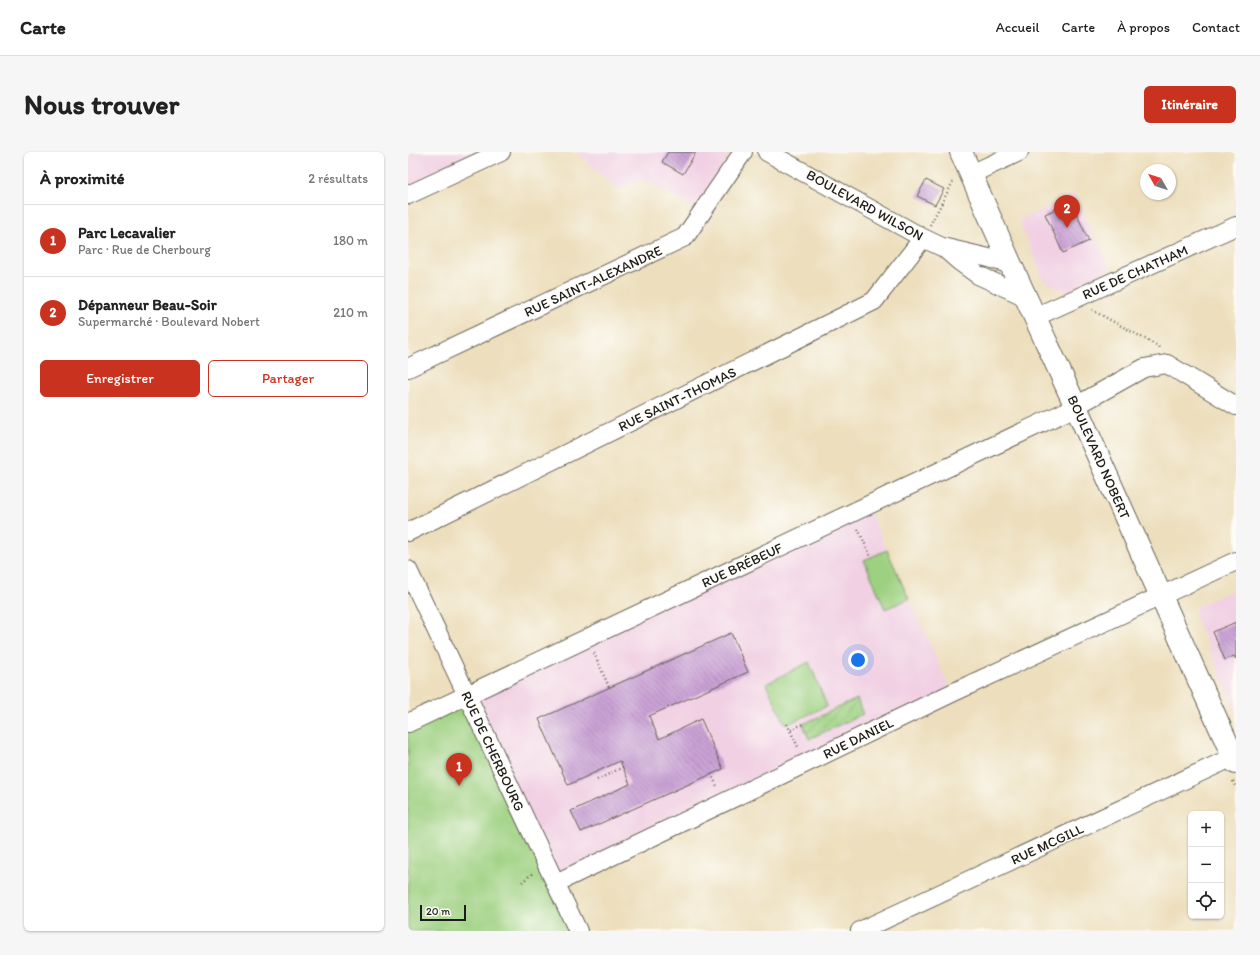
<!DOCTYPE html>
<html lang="fr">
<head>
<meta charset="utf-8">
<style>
  :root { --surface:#fff; --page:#f6f6f6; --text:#222; --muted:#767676; --line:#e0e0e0; --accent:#c8321e }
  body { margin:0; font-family:Itim,sans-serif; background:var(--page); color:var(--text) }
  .controls { position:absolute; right:12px; bottom:12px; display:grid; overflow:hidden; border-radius:6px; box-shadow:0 1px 3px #0004 }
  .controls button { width:36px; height:36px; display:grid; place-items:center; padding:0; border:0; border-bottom:1px solid var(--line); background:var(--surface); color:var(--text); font:20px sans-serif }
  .compass { position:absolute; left:732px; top:12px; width:36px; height:36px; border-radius:50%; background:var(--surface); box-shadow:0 1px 3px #0004; rotate:309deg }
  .scale { position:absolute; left:12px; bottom:10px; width:46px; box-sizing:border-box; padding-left:4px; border:2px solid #1c1c1c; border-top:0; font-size:11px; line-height:14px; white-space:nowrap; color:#1c1c1c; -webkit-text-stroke:3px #fdfcf7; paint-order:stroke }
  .you { position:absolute; left:450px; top:508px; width:14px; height:14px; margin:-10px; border:3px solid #fff; border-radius:50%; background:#1a73e8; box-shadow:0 0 0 6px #1a73e833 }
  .badge { display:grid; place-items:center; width:26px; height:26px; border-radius:50%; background:var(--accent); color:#fff; font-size:13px; font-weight:700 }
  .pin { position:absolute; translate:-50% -33px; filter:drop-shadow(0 1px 2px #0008) }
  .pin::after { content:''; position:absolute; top:21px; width:14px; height:12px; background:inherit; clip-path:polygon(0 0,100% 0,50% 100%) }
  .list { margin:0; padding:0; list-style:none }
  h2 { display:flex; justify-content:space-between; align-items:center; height:52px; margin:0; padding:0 16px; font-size:17px }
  h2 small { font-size:13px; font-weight:400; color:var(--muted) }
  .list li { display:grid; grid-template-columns:26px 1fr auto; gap:12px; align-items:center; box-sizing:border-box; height:72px; padding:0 16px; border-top:1px solid var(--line) }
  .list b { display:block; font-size:15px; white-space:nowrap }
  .list p { margin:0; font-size:13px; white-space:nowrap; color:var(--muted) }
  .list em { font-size:13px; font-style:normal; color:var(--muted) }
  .actions { display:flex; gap:8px; padding:12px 16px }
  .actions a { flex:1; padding:9px 0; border:1px solid var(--accent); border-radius:6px; text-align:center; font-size:14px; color:var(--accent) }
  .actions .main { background:var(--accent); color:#fff }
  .icon { flex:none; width:22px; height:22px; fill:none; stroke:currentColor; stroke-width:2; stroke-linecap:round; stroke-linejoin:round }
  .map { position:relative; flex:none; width:828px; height:779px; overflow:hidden; border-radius:6px }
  header { display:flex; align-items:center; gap:24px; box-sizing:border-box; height:56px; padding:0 20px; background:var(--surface); border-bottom:1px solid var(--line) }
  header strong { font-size:19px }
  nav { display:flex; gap:22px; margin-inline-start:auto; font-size:14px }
  .intro { display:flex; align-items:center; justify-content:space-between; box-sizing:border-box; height:96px; padding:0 24px }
  h1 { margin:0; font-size:28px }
  .button { padding:10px 18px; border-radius:6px; background:var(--accent); color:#fff; font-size:14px; font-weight:700 }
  main { display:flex; gap:24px; padding:0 24px }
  aside { flex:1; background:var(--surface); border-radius:6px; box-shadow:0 1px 3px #0004 }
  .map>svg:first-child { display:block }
</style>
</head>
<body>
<header>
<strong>Carte</strong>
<nav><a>Accueil</a><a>Carte</a><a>À propos</a><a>Contact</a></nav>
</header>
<div class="intro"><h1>Nous trouver</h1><a class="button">Itinéraire</a></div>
<main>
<aside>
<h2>À proximité<small>2 résultats</small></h2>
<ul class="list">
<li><span class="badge">1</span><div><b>Parc Lecavalier</b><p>Parc · Rue de Cherbourg</p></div><em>180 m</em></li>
<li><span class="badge">2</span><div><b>Dépanneur Beau-Soir</b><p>Supermarché · Boulevard Nobert</p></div><em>210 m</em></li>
</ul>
<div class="actions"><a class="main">Enregistrer</a><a>Partager</a></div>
</aside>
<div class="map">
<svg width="828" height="779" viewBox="0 0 828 779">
  <defs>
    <pattern id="garden-furrows" width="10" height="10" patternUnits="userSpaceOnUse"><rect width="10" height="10" fill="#9dd080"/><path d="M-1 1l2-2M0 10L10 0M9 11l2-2" fill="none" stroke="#87b26e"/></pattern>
    <pattern id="building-back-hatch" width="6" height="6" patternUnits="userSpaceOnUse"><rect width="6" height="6" fill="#c9a1d4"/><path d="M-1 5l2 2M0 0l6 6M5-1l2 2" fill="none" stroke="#ac8ab5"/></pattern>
  </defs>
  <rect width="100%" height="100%" fill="#fdfcf7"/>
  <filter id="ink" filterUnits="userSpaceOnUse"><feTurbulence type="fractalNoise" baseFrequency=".025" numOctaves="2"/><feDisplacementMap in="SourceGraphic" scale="8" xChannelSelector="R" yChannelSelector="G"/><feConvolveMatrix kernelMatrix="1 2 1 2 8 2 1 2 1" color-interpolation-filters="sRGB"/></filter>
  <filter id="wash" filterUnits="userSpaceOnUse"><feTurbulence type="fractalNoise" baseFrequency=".012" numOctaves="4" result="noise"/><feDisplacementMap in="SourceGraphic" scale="16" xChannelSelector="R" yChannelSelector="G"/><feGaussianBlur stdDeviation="0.9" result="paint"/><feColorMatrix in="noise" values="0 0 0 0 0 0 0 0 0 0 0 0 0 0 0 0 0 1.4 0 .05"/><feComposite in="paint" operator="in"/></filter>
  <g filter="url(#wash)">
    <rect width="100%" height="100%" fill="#eddfbd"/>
    <path fill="#f1d0e3" d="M0,0H72L0,34Z
      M168,0H320L321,3L289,59L238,28L222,32L210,38Z
      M667,42L702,117L658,140L636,129L611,68Z
      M459,354L544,541L148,731L59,543Z
      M828,437V558L786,463L789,454Z"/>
    <path fill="#9dd080" stroke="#5c764e" d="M479,398L501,447L477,457L456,408Z
      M401,510L419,554L378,573L358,532Z
      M59,543L170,779H0V571Z"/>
    <path fill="url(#garden-furrows)" stroke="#5c764e" d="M449,547L455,562L401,587L395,572Z"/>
    <g id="blocks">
      <path fill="url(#building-back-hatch)" d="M260,0H288L275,22L254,10Z
        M518,28L536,37L527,53L509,44Z
        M663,50L681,89L655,101L637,62Z
        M828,470V507L826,504L817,508L805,480Z
        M323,481L340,520L241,564L251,587L293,567L315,617L173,680L163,659L222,632L212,609L160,633L131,567Z"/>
    </g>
  </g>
  <g filter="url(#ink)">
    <use href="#blocks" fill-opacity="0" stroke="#656054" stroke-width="1"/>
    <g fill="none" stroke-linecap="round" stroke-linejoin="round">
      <g stroke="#656054" stroke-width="20">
        <path id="street" d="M359,0L515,86L534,95L581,106L603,113
          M563,22L611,0
          M0,43L93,0
          M536,96L552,110L570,123L618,145
          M627,165L828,74
          M0,216L277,85L335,0
          M0,380L466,149L515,86
          M0,418L170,779
          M0,571L657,260L736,216L759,212L828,254
          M148,731L544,541L828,409
          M452,779L825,605"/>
      </g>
      <g stroke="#656054" stroke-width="24">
        <path id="secondary" d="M553,0L603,113L668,255L828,611"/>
      </g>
      <path stroke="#656054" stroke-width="2.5" stroke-dasharray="1 3" stroke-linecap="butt" d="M522,73L545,30
        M684,158L750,194L752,198
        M450,377L463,405
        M186,501L201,535
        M379,572L391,597
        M383,578L395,572
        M303,622L310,636
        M189,628L215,615
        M825,629L828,636
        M114,730L125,721"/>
      <use href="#street" stroke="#fff" stroke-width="18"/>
      <use href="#secondary" stroke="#fff" stroke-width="22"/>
    </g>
  </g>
  <g text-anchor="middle" stroke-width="3" stroke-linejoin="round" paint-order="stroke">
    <g font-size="14" fill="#1c1c1c" stroke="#fdfcf7">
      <text transform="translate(457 53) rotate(29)" y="5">BOULEVARD WILSON</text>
      <text transform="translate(727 120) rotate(-24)" y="5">RUE DE CHATHAM</text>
      <text transform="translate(185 129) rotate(-25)" y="5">RUE SAINT-ALEXANDRE</text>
      <text transform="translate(269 247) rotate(-26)" y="5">RUE SAINT-THOMAS</text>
      <text transform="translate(691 305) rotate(66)" y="5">BOULEVARD NOBERT</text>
      <text transform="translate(334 413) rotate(-25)" y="5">RUE BRÉBEUF</text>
      <text transform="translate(450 586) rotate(-26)" y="5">RUE DANIEL</text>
      <text transform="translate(85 599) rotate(65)" y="5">RUE DE CHERBOURG</text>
      <text transform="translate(639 692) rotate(-25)" y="5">RUE MCGILL</text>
    </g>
  </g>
</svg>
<div class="controls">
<button>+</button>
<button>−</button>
<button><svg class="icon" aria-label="locate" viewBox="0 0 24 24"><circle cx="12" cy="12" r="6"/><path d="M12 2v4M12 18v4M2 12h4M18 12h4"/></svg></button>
</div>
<svg class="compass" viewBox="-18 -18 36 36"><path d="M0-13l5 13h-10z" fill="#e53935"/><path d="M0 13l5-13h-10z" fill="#767676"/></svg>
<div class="scale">20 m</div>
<div class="you"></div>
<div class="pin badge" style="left:51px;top:634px">1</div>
<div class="pin badge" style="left:659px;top:76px">2</div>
</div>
</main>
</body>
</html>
